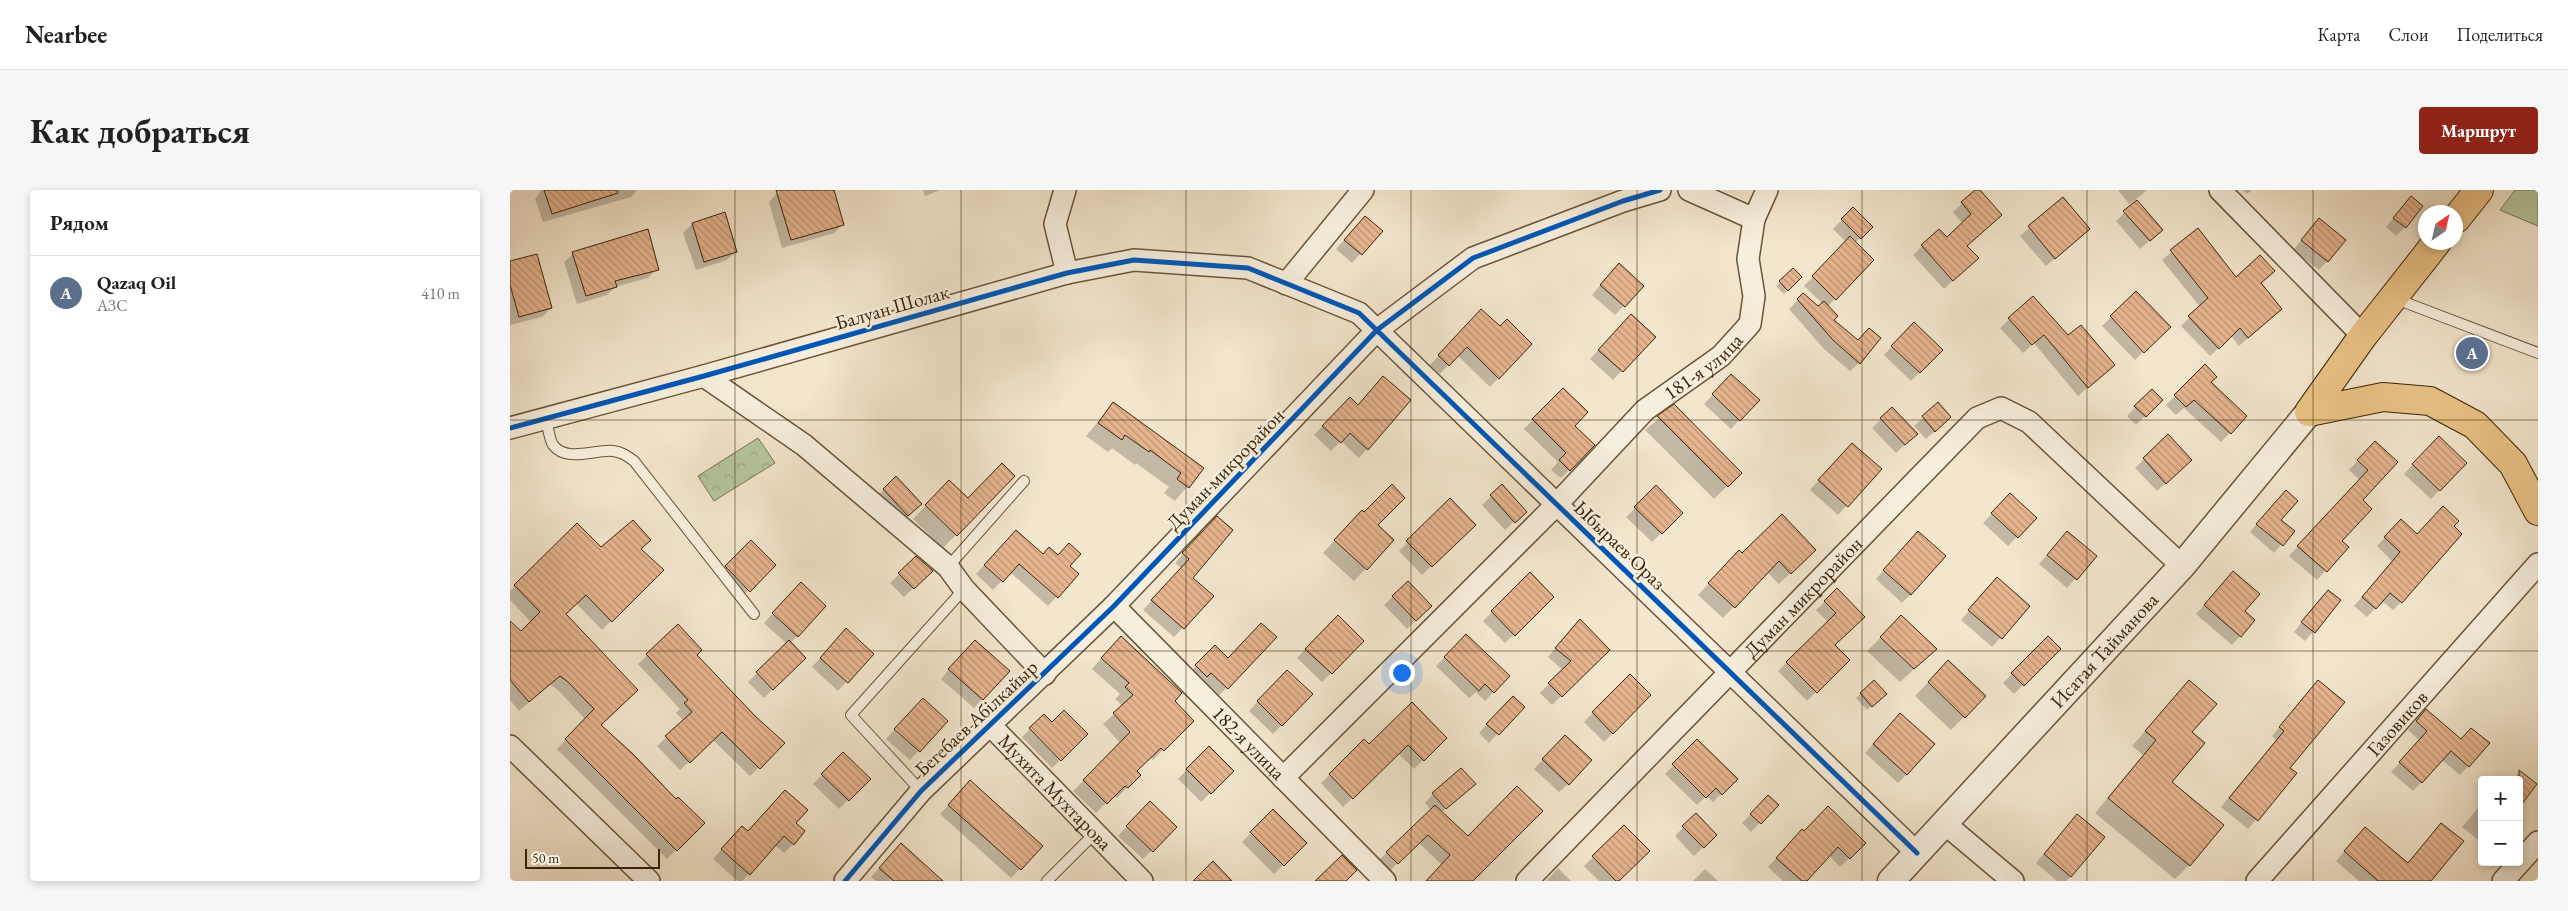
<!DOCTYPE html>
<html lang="ru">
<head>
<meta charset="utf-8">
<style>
  :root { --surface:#fff; --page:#f6f6f6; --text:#222; --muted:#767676; --line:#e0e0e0; --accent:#8f2418 }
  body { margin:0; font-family:"EB Garamond",serif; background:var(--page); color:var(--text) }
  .controls { position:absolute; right:15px; bottom:15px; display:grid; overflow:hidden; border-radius:5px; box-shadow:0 2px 8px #0003 }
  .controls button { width:45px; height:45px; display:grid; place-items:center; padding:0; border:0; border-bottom:1px solid var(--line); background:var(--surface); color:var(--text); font:25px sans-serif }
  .compass { position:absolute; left:1908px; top:15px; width:45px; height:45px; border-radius:50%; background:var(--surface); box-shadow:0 2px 8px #0003; rotate:34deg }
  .scale { position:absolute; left:15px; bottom:12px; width:135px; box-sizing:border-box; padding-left:5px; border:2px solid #3c2409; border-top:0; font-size:14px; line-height:18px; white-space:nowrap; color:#3c2409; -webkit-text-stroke:4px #f7efde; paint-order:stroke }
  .you { position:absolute; left:891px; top:482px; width:18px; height:18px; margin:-12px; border:4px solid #fff; border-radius:50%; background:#1a73e8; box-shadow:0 0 0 8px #1a73e833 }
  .badge { display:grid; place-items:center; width:32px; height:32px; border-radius:50%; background:var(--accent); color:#fff; font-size:16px; font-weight:700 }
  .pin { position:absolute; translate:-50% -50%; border:2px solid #fff; box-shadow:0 1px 5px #0006 }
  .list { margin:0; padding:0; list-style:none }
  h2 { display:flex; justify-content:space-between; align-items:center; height:65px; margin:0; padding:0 20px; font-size:21px }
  h2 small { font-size:16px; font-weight:400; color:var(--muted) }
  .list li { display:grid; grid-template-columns:32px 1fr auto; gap:15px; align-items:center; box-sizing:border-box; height:75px; padding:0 20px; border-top:1px solid var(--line) }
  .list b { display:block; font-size:19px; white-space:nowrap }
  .list p { margin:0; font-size:16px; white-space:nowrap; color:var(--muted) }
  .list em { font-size:16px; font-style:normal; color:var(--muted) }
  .map { position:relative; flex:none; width:2028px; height:691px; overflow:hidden; border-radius:5px }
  header { display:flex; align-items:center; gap:30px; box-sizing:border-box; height:70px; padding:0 25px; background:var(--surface); border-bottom:1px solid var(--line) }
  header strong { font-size:24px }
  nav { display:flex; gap:28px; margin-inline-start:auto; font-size:18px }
  .intro { display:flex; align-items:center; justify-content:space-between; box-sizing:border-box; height:120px; padding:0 30px }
  h1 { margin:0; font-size:35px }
  .button { padding:12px 22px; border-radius:5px; background:var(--accent); color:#fff; font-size:18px; font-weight:700 }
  main { display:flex; gap:30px; padding:0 30px }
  aside { flex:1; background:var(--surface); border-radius:5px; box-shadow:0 2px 8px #0003 }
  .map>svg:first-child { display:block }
</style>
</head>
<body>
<header>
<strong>Nearbee</strong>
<nav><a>Карта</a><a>Слои</a><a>Поделиться</a></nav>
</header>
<div class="intro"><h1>Как добраться</h1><a class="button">Маршрут</a></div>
<main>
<aside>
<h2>Рядом<small></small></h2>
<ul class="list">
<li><span class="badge" style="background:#5c6f8a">A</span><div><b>Qazaq Oil</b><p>АЗС</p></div><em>410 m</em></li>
</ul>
</aside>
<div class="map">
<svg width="2028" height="691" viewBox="0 0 2028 691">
  <defs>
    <pattern id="park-crowns" width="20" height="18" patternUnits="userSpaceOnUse" patternTransform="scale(1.25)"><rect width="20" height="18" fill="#b5c69d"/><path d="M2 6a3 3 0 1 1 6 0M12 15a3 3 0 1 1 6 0" fill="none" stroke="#9daa86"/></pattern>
    <pattern id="building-back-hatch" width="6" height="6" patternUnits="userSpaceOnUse" patternTransform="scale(1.25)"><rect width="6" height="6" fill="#e6b590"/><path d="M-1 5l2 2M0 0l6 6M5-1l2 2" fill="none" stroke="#bc9374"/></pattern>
  </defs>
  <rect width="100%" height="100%" fill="#f3e6cd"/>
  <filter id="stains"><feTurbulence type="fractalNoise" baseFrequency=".004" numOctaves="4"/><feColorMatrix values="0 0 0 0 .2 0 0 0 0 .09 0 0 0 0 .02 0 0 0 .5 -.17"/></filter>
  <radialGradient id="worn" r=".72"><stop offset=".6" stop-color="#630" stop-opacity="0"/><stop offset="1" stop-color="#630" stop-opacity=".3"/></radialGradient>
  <path fill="#b5c69d" stroke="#787553" d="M2005,0H2028V36L1990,20Z"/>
  <path fill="url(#park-crowns)" stroke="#787553" d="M248,248L265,273L204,311L188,286Z"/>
  <path fill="#0003" d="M31,0H127L121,7L33,32L25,9Z
    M277,0H323L333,34L324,43L272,58L259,12L267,3Z
    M413,0H430L415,6Z
    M1467,0L1491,25L1456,56L1467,68L1434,99L1403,65L1429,40L1437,49L1453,34L1443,22Z
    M1608,0H1637L1625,10L1651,40L1630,59L1606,31L1626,12L1625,10L1619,14Z
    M1733,0H1742L1737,4Z
    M1901,8L1895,37L1886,46L1876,37Z
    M1553,9L1570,48L1536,76L1510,46Z
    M1343,19L1361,37L1345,53L1363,70L1318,116L1322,130L1349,173L1340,181L1314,159L1279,119L1293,105L1308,118L1313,114L1294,96L1336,52L1323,39Z
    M214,24L226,61L217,70L186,80L173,43L182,34Z
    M1809,30L1817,71L1809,80L1783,60Z
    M847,36L871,41L842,73L826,59Z
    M1688,40L1726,89L1750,94L1771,119L1729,156L1721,146L1700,166L1671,136L1690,117L1652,70Z
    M63,64L147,79L138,88L105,97L97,105L67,114L54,72Z
    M0,73L41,118L32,127L0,135Z
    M1283,79L1291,87L1274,104L1266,96Z
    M1100,84L1132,96L1105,125L1082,105Z
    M1626,103L1659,137L1625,170L1592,136Z
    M1523,107L1558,147L1603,175L1568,206L1524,153L1513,163L1490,138Z
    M962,130L990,138L1021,154L980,197L947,165L930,184L920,175Z
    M1404,134L1431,160L1401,191L1374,165Z
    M1112,135L1144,147L1103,190L1080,169Z
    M1695,176L1700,193L1736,226L1711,252L1674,218L1666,225L1656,215Z
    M1213,194L1229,230L1221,239L1194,214Z
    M1053,199L1063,236L1083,255L1051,288L1041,280L1048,272L1014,239Z
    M1642,200L1651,210L1626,235L1617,226Z
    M840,208L848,216L899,210L849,268L831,251L821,261L804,245Z
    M603,214L692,279L665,311L654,303L659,297L626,273L625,275L602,258L598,262L576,246Z
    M1428,214L1431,236L1416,249L1404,236Z
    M1164,216L1230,283L1204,309L1135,240Z
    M1382,219L1406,244L1386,263L1362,238Z
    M1658,246L1672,279L1647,301L1625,278Z
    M1929,248L1955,273L1921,309L1894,284Z
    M1865,253L1851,310L1830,351L1837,357L1807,390L1779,366L1850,290L1839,280Z
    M1333,263L1370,279L1328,325L1300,300Z
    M504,286L433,358L403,329L426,305L458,310Z
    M992,296L1006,330L995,340L972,315Z
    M1146,297L1172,323L1142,352L1116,327Z
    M374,300L401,323L389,334L365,308Z
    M1500,305L1525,328L1498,356L1473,333Z
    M1768,309L1769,330L1783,341L1764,363L1740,342Z
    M940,310L964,335L912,385L889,361Z
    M854,324L883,350L844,391L813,363L840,334Z
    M1891,331L1906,346L1891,412L1883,420L1872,411L1857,427L1844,416L1882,371L1867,356Z
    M67,335L91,359L130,360L152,380L92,440L66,413L54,424L89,535L166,611L193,633L157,669L47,559L75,529L49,501L40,494L9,521L0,510V433L11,443L21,432L0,410V401Z
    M698,337L681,388L702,406L664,447L633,420L671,378L665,373Z
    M498,350L558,376L567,384L538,416L500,382L483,400L466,384Z
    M1549,351L1585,366L1557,398L1529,374Z
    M241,352L264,375L230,409L207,385Z
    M1399,352L1401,404L1392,413L1366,389Z
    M1304,360L1269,394L1257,382L1213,428L1188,405L1218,373L1232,364Z
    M406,368L421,381L394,407L380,393Z
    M1723,382L1733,421L1730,446L1722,455L1686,424Z
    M1020,384L1042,407L995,453L973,431Z
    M898,392L921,416L897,439L874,415Z
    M1479,398L1519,416L1482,457L1451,430Z
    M1327,400L1353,427L1323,455L1338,470L1297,511L1268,481L1318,432L1306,420Z
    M1818,401L1830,410L1795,451L1784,442Z
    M282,403L287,446L280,453L294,468L254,508L238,492L277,454L254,433Z
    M828,426L853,451L812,492L787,468Z
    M168,436L185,465L273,553L240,586L203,550L170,580L147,556L174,531L166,523L170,519L128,474Z
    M1061,440L1098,460L1042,515L1030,503L1053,480L1038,467Z
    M1378,440L1412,472L1390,492L1357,461Z
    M956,446L998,486L975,511L966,502L959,508L926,476Z
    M765,447L705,510L674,488L705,457L718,470Z
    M1538,448L1549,459L1504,504L1493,493Z
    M327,449L362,464L328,501L302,477Z
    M600,458L682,531L643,570L640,567L625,581L629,585L607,608L604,605L586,623L563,601L611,554L593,534L613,516L605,509L610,504L582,479Z
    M456,460L498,481L464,518L431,489Z
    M777,481L801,504L763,544L739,521Z
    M1425,485L1454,527L1441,540L1405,506Z
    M1120,486L1140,505L1094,552L1074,532Z
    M1679,491L1681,542L1660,592L1679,675L1665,689L1585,623L1633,565L1622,556Z
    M1364,492L1368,510L1357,520L1346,508Z
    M1799,501L1778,578L1785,584L1738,639L1711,617L1766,550L1762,546Z
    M994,516L1013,517L979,553L969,543Z
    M404,518L436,531L400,570L376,549Z
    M534,525L542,533L576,544L542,578L512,547Z
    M1907,530L1958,576L1950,585L1932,570L1903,601L1881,582L1910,551L1898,540Z
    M1382,533L1397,584L1388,593L1355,563Z
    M936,548L904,579L888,563L833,617L811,593L854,551L859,555Z
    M1187,551L1226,589L1203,612L1196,606L1187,615L1155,584Z
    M1046,555L1058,594L1049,602L1024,579Z
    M699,557L722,581L691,612L668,589Z
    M333,564L359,589L329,619L303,594Z
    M2010,582L2009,590H2002Z
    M275,601L284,633L283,654L274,663L265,655L232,691H228L203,669L223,646L237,642Z
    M452,601L510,679L501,688L430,624Z
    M955,602L932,622L958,648L961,691H917L932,675L909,653L878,682L868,671L921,620L915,613L923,604Z
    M1258,607L1267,615L1241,642L1232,633Z
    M640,612L665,637L633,669L608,646Z
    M1972,613V651L1971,652L1952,637Z
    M763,621L795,653L764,684L732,652Z
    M1185,625L1205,645L1184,666L1165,646Z
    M1558,635L1561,686L1556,691H1547L1526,673Z
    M1931,635L1919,691H1849L1826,671L1847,647L1897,674Z
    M1114,637L1108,691H1089L1074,676Z
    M1283,650L1354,653L1330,677L1319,665L1295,691H1273L1258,677Z
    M382,664L431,691H366L361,687Z
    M1048,678L1061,691H1036L1040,687Z
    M1195,679L1208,691H1183Z"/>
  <path fill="url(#building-back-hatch)" stroke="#3c2409" d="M34,0H107L108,3L42,24Z
    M266,0H324L334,35L281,50Z
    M1465,0H1470L1492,25L1457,56L1469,68L1443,91L1411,55L1429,39L1437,47L1461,24L1451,12Z
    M1901,6L1913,16L1896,38L1883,28Z
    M1553,7L1580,39L1545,69L1518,36Z
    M1627,10L1653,40L1640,51L1613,21Z
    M1343,17L1363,37L1351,49L1331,29Z
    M215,22L227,62L194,72L182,33Z
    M855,26L873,41L852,65L834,50Z
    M1809,28L1836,50L1818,72L1791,50Z
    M1688,38L1726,87L1750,65L1765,81L1751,93L1772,119L1738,148L1730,138L1709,159L1678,126L1698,108L1660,60Z
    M138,39L149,80L105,91L107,97L76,106L62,62Z
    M1340,46L1364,70L1326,110L1302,86Z
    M27,64L42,118L9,127L0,95V71Z
    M1109,73L1134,96L1115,117L1090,95Z
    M1283,78L1292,87L1278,101L1269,91Z
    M1626,101L1661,137L1634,163L1600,126Z
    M1293,103L1308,116L1314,111L1328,126L1324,130L1348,150L1359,138L1371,148L1350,174L1323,150L1287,109Z
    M1523,106L1558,145L1571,135L1605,175L1578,198L1534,145L1522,155L1498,128Z
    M971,119L990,136L997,129L1022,154L989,189L957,157L939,176L928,165Z
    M1121,124L1146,147L1113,182L1088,160Z
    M1404,132L1433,160L1410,183L1381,156Z
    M1695,174L1707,187L1701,192L1737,226L1721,244L1684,210L1676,217L1664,205Z
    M1221,184L1250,210L1230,231L1202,204Z
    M873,186L901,210L858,260L840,243L831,253L812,236L840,207L848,215Z
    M1053,198L1078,222L1065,236L1085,255L1060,281L1049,270L1056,263L1022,229Z
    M1642,199L1653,210L1636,227L1624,216Z
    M603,212L694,278L679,298L667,289L671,283L640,260L639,262L615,245L612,250L588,233Z
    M1428,212L1441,227L1425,242L1412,226Z
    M1164,214L1232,283L1218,297L1147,226Z
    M1382,217L1408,244L1395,255L1370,228Z
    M1658,244L1682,270L1656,294L1633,268Z
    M1929,246L1957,273L1930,301L1902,274Z
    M1865,251L1888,272L1853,310L1862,319L1832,351L1839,357L1817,382L1787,356L1858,280L1847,270Z
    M1342,253L1372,279L1338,317L1308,290Z
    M492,273L505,286L447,346L415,315L439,290L458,308Z
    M386,286L412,314L398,326L373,299Z
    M882,294L895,308L868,335L884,350L857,380L824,350L852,320L854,322Z
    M992,294L1017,322L1005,333L980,305Z
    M1146,295L1173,323L1152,344L1124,317Z
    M1776,300L1788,311L1771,330L1785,341L1773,356L1746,334Z
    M1500,303L1527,328L1508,348L1481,323Z
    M940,308L966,335L922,377L896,351Z
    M1933,316L1949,331L1944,336L1952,344L1892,413L1880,403L1866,419L1852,407L1890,362L1874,347L1891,329L1907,344Z
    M1272,324L1306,360L1281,384L1269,371L1225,418L1198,393L1229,360L1232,363Z
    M707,326L723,340L683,388L704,406L674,439L641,410L679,369L672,363Z
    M123,330L141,350L131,359L154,380L102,432L76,405L56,424L128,500L91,535L123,564L166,609L168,607L195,633L167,661L55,549L84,519L58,492L50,486L19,512L0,490V431L11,441L30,422L4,395L67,333L91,357Z
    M506,340L533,364L539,357L548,365L559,353L571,364L560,376L569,384L548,408L509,374L493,392L474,375Z
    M1408,341L1436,366L1401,405L1373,380Z
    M1557,341L1587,366L1567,390L1537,365Z
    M241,350L266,375L240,402L215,376Z
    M406,366L423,381L404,399L388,383Z
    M1723,381L1750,404L1735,421L1745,430L1731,447L1694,415Z
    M1020,382L1044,407L1005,446L981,421Z
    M1487,387L1520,416L1492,449L1458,420Z
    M898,391L922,416L906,431L882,406Z
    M291,392L316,416L288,447L262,423Z
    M1327,398L1355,427L1325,455L1340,470L1307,503L1276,472L1326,423L1314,411Z
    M1818,400L1831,410L1805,443L1791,432Z
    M828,425L854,451L822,484L795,459Z
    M1391,425L1427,459L1404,479L1370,447Z
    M1070,429L1100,460L1052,507L1038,493L1061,471L1045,458Z
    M751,433L767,447L718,499L701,483L697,487L685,475L705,455L718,468Z
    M168,434L192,460L187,465L246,527L275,553L250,579L212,542L180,573L155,546L182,522L174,513L178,510L136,464Z
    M336,438L364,464L338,493L310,468Z
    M956,444L1000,486L984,503L975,494L969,501L934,467Z
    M611,446L672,503L665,511L684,531L654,561L651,558L627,581L631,585L618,598L615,596L597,614L573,590L620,542L603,523L623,505L615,497L619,493L591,468Z
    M1538,446L1551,459L1514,496L1501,483Z
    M279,450L296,468L263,500L246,482Z
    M465,450L500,481L473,510L438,479Z
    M1438,470L1476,506L1455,528L1418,492Z
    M777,480L803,504L772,536L747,511Z
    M1120,484L1141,505L1103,544L1082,522Z
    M1364,490L1377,504L1362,517L1350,503Z
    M1679,490L1707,514L1682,542L1695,553L1662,592L1714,635L1680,676L1598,608L1646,550L1635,541Z
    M1808,490L1835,512L1780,578L1787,583L1748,631L1719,608L1774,541L1769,537Z
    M1003,506L1015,517L989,545L976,534Z
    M413,508L438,531L410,562L384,539Z
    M902,512L937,548L914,571L898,555L843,609L819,584L854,549L859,554Z
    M1916,519L1951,549L1961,538L1980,553L1959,577L1941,561L1912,593L1889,572L1917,541L1906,531Z
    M554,520L578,544L551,571L519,538L534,524L542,532Z
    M1390,523L1425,554L1397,585L1363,554Z
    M1055,545L1082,570L1059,595L1032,569Z
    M1187,549L1228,589L1212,605L1206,598L1196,608L1162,574Z
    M699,556L724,581L701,604L676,579Z
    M333,562L361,589L339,611L311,584Z
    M951,578L966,594L936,619L922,603Z
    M2009,580L2027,594L2009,618Z
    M460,590L533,656L511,680L438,615Z
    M1007,596L1033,621L963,691H916L940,665L918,645L888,674L876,662L925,615L958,646Z
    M275,600L298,620L286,633L295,641L284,655L274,646L240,685L211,659L232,636L238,641Z
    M1258,605L1269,615L1251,634L1240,624Z
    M640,611L667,637L643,662L616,636Z
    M1318,616L1356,653L1340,669L1328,657L1297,691H1292L1266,668L1292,639L1294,641Z
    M763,619L797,653L774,676L740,642Z
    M1186,623L1207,645L1194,658L1172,636Z
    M1567,624L1595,647L1561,687L1534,664Z
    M1931,633L1954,651L1921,691H1868L1834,661L1855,637L1898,673Z
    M1114,635L1140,661L1109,691H1106L1082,666Z
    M391,653L433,691H384L369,678Z
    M832,665L847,680L836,691H805Z
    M703,671L722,691H683Z"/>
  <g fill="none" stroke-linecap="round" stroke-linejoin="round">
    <g stroke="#6a543a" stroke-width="12">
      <path id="service" d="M1886,109L2028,163
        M36,229C38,236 39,249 43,255C57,273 85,259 103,261C112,262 117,266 124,271L244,424
        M438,377L514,291
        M411,601L341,525L454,399
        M537,691L585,643"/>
    </g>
    <g stroke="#6a543a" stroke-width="24">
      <g id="minor">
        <path d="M555,0L545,34L557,83"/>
        <path d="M1179,0L1244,29"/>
        <path d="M1710,0L1853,146"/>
        <path d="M776,94L853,0"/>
        <path d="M194,186L294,255L438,377L454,399L535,484"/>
        <path d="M0,238L194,186L557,83L624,70L738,78L849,123L1407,663"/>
        <path id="s1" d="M604,416L875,691"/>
        <path id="s2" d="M481,536L632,691"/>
        <path d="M0,556L139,691"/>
        <path id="s3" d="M773,588L1047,314L1135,220L1211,166L1240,134L1244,106L1238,69L1244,29L1257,0"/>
        <path d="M1434,633L1503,691"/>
        <path d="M335,691L411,601L604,416L867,140L963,68L1113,11L1150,0"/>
        <path id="s4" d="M1017,691L1467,228L1491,218L1519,232L1672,376"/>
        <path id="s5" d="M1747,691L2028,374"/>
        <path d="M1993,691L2028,652"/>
      </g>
    </g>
    <g stroke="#6a543a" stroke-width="29">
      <g id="tertiary">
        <path id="s6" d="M1381,691L1672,376L1799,222"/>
      </g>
    </g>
    <g stroke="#3c2409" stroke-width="30">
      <path id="trunk" d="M1946,29L1969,0
        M1799,222L1873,207L1920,211L1965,235L2003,274L2028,321
        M1799,222L1853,146L1927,52"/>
    </g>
    <use href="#service" stroke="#f7efde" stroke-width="10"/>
    <use href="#minor" stroke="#f7efde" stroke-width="21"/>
    <use href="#tertiary" stroke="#f7efde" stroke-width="26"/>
    <use href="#trunk" stroke="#eac386" stroke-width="28"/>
    <g stroke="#f7efde" stroke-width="8">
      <path id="cycleway" d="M0,238L194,186L557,83L624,70L738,78L849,123L1407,663
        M335,691L411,601L604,416L867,140L963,68L1113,11L1150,0"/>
    </g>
    <use href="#cycleway" stroke="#0057b8" stroke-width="5"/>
  </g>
  <path fill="none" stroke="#3c2409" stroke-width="1" stroke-opacity="0.55" d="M225,0V691M451,0V691M676,0V691M901,0V691M1127,0V691M1352,0V691M1577,0V691M1803,0V691M0,230H2028M0,461H2028"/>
  <g text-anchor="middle" stroke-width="5" stroke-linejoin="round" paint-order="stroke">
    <g font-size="20" fill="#3c2409" stroke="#f7efde">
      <text transform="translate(382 117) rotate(-16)" y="7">Балуан Шолак</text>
      <text dy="7" stroke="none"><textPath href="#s3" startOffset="589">181-я улица</textPath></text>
      <text transform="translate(715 279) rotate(-46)" y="7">Думан микрорайон</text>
      <text transform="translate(1110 355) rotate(44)" y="7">Ыбыраев Ораз</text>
      <text dy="7" stroke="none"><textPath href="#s4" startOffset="396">Думан микрорайон</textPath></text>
      <text dy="7" stroke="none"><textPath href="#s6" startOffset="314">Исатая Тайманова</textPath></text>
      <text transform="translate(466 528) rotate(-43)" y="7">Бегебаев Абілкайыр</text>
      <text dy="7" stroke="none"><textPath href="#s5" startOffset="211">Газовиков</textPath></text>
      <text dy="7" stroke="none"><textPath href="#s1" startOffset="192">182-я улица</textPath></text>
      <text dy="7" stroke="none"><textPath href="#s2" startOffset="92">Мухита Мухтарова</textPath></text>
    </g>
  </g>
  <rect width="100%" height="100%" filter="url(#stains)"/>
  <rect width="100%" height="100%" fill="url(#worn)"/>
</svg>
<div class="controls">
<button>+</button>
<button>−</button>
</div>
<svg class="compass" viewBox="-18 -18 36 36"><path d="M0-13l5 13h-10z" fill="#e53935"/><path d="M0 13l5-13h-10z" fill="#767676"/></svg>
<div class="scale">50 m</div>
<div class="you"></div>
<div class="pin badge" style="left:1962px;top:163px;background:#5c6f8a">A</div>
</div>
</main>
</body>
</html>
